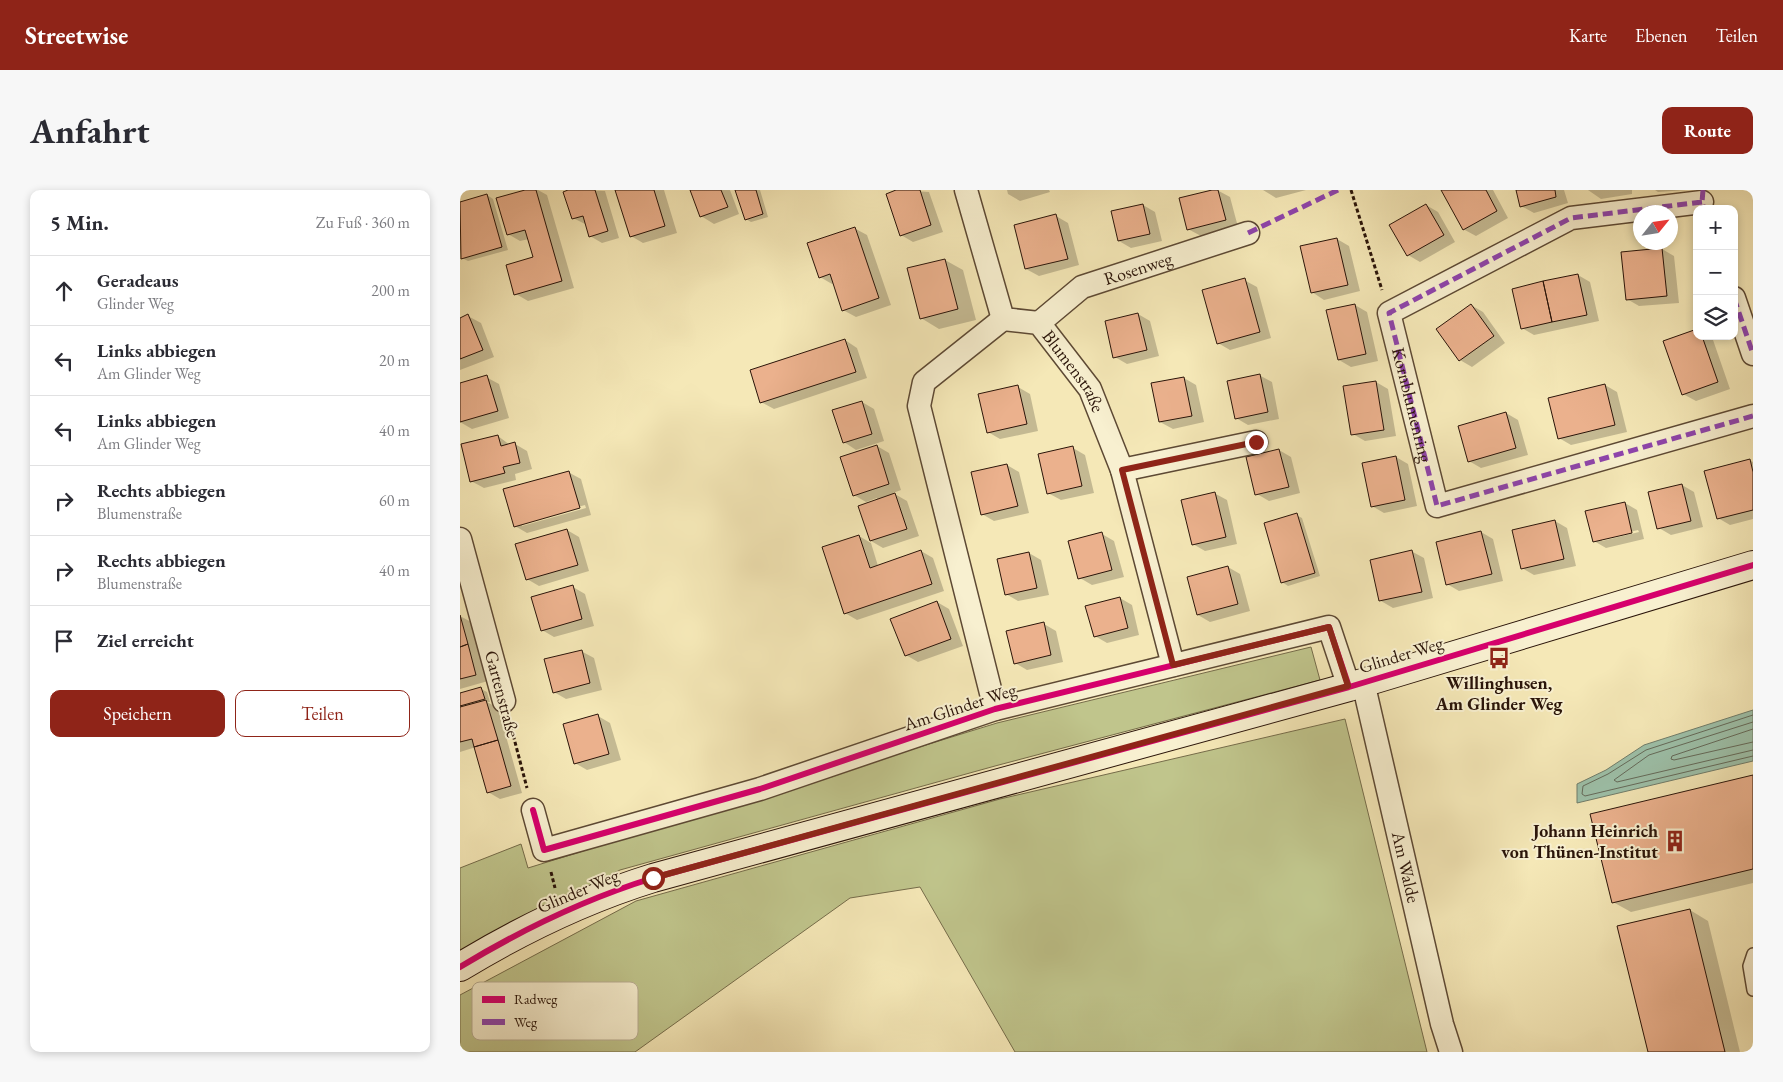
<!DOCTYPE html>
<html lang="de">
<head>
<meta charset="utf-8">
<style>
  :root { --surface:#fff; --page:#f7f7f7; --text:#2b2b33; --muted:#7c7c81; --line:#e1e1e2; --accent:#8f2418 }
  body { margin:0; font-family:"EB Garamond",serif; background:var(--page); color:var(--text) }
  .controls { position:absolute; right:15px; top:15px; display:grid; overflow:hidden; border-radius:10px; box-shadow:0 2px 8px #0003 }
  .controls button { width:45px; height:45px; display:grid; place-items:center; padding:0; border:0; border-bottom:1px solid var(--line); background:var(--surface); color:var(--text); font:25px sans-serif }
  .compass { position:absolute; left:1173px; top:15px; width:45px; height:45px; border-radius:50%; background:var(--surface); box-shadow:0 2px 8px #0003; rotate:60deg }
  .stop { position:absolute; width:15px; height:15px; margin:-11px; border:4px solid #8f2418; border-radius:50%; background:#fff }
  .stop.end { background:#8f2418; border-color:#fff; box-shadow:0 1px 5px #0008 }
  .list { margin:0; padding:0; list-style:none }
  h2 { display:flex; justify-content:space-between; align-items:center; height:65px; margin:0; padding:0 20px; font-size:21px }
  h2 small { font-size:16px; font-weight:400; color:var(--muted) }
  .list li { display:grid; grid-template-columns:32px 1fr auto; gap:15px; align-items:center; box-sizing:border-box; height:70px; padding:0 20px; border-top:1px solid var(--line) }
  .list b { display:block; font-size:19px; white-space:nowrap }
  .list p { margin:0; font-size:16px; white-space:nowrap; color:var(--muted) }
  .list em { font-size:16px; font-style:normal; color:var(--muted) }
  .actions { display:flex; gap:10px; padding:15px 20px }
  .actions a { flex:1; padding:11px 0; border:1px solid var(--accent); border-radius:10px; text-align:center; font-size:18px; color:var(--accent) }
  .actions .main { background:var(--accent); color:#fff }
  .icon { flex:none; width:28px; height:28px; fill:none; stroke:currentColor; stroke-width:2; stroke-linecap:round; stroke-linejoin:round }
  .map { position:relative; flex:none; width:1293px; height:862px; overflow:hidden; border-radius:10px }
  header { display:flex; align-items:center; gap:30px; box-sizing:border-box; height:70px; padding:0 25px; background:var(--accent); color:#fff }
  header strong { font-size:24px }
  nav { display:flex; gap:28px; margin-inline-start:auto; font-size:18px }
  .intro { display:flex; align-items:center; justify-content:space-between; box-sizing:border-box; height:120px; padding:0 30px }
  h1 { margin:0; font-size:35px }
  .button { padding:12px 22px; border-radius:10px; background:var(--accent); color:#fff; font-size:18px; font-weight:700 }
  main { display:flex; gap:30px; padding:0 30px }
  aside { flex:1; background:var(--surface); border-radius:10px; box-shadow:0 2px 8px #0003 }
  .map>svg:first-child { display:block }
</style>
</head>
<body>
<header>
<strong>Streetwise</strong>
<nav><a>Karte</a><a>Ebenen</a><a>Teilen</a></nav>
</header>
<div class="intro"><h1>Anfahrt</h1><a class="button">Route</a></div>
<main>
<aside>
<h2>5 Min.<small>Zu Fuß · 360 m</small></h2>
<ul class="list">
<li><svg class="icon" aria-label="ahead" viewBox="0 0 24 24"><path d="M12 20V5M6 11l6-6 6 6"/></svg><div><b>Geradeaus</b><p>Glinder Weg</p></div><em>200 m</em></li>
<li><svg class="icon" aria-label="left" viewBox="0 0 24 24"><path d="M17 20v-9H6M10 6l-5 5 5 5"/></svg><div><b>Links abbiegen</b><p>Am Glinder Weg</p></div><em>20 m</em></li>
<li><svg class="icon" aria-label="left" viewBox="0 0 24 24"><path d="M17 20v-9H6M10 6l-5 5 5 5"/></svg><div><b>Links abbiegen</b><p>Am Glinder Weg</p></div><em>40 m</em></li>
<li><svg class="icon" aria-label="right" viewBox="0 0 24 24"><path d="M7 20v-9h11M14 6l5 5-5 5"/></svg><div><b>Rechts abbiegen</b><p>Blumenstraße</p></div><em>60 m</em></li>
<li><svg class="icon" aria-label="right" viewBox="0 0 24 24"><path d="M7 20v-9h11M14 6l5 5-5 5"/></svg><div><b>Rechts abbiegen</b><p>Blumenstraße</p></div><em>40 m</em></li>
<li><svg class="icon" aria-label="arrive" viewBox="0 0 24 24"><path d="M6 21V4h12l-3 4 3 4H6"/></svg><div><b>Ziel erreicht</b></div></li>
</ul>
<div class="actions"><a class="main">Speichern</a><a>Teilen</a></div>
</aside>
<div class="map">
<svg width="1293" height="862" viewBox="0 0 1293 862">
  <rect width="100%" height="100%" fill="#f5e8b7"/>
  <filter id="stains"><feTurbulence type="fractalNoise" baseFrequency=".004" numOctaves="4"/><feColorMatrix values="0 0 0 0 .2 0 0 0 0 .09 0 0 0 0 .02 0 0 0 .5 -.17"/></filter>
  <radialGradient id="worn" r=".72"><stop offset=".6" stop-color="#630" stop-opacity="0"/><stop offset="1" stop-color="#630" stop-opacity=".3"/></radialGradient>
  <path fill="#c0c58c" stroke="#756c4a" d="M851,457L860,490L535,576L160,680L0,764V678L61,654L68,678L537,533Z
    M885,529L967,862H555L460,697L390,708L175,862H0V805L176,711L540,609Z"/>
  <path fill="#9dc1aa" stroke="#6f7c6a" d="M1293,520V571L1117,613V594L1146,580L1184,555Z"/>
  <path fill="#0003" fill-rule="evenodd" d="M69,0H78L87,5L114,98L68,111L56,104L75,68L69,49L60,51L48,44Z
    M113,0L145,1L159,48L142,53L130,46L127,35L113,28Z
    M157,0H204L217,43L183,53L171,46Z
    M232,0H270L279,24L254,34L241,26Z
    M277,0H300L308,27L291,32L286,29Z
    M440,0L469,2L483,42L453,52L441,45Z
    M547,0H589L590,2L560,11L548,4Z
    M757,0L770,7L778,37L741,46L728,39Z
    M803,0H846L816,8Z
    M982,0H1033L1048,28L1016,46L1003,39Z
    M1057,0H1104L1108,13L1074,23L1061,16Z
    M1128,0H1172V4L1141,9Z
    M1195,0H1226L1198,2Z
    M27,5L33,9L48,60L8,71L2,68L0,60V13Z
    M683,15L695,22L702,51L671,58L659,51Z
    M966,15L978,22L995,52L960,72L948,65Z
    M596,26L608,33L619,75L579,86L566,79Z
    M394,38L407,45L431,115L396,127L383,120L374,93L372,94L360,87Z
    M877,49L889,56L900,101L864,110L852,102Z
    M1202,59L1214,66L1219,113L1179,116L1167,109Z
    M485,70L503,80L516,130L479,139L461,128Z
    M1118,85L1130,92L1139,131L1074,145L1062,138Z
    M784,90L797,97L811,148L770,160L758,153Z
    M895,115L907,122L918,171L891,177L879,170Z
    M1011,115L1023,122L1045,153L1012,177L1000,170Z
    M678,124L690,131L699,166L667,174L655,167Z
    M8,126L21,133L34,167L0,180V129Z
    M1237,146L1252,147L1270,199L1236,211L1223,204Z
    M385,150L397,158L407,188L314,219L301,212Z
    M799,185L812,192L819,229L788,235L776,228Z
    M26,187L39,194L49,228L12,239L0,232V194Z
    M724,188L736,195L744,232L713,239L700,232Z
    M916,192L928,199L936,246L905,251L893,244Z
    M1145,195L1157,202L1167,242L1111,255L1099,248Z
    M558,197L570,204L578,241L540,249L528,242Z
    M402,212L414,219L424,251L396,260L384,252Z
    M1046,223L1058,230L1068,265L1021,278L1009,271Z
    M38,246L50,255L55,254L67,261L72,279L55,284L56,290L24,298L11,291Z
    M417,256L429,263L441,300L433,303L447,311L459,346L423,358L411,351L417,308L406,312L394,305Z
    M613,258L625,265L634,303L601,310L588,303Z
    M819,260L831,267L840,303L809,311L797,304Z
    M936,267L948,274L957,316L924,323L912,316Z
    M1289,270L1293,272V329L1270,335L1258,328Z
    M547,275L559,282L569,323L534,331L522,324Z
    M108,282L121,289L131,325L67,343L55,336ZM125,315L126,318L62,336V333Z
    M1222,295L1234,302L1243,337L1211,345L1199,338Z
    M754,303L767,310L777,354L745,361L733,354Z
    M1165,313L1177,320L1184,349L1146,358L1134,351ZM1178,340L1179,342L1142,351V349Z
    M836,325L842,328L860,386L828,396L822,392Z
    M1095,331L1107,338L1116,376L1074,385L1062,378Z
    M107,340L119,347L129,381L79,396L67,389Z
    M1021,342L1033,349L1043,391L999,401L987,394Z
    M642,344L654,351L664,387L632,395L620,388Z
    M399,346L411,353L418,376L461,361L473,368L484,401L397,430L385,423Z
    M951,361L964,368L973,408L933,418L921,411Z
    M569,363L581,370L589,405L558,411L546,404Z
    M768,377L780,384L790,421L750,432L738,425Z
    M113,397L125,404L134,436L94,447L82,440Z
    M660,408L672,415L679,445L647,453L635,446Z
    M477,412L489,419L503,456L458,472L446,465Z
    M0,426L13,433L28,491L0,499Z
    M584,434L596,441L603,472L567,480L555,473Z
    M121,461L134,468L142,500L106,509L94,502Z
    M21,499L27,502L30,512H27L38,518L62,603L40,609L28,602L16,557L0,562V505Z
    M138,526L150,533L161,570L127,580L115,573Z
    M1293,586V693L1171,722L1153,712Z
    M1230,720L1248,731L1280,862H1190Z"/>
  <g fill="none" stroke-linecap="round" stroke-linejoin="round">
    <path stroke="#646a5a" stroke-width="1" d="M1293,525L1186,560L1148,584L1123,596L1122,604L1125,606L1293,566
      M1293,532L1189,565L1154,590L1157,592L1293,560
      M1293,539L1212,566L1211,569L1214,570L1293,552"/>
  </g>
  <path fill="#ebb18d" stroke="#2a1409" d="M65,0H76L102,91L54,105L46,75L73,67L65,40L47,45L36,8Z
    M108,0H135L148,41L129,47L123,26L112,29L103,2Z
    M155,0H194L205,36L170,47Z
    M230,0H261L268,17L240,27Z
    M275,0H296L303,24L285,30Z
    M436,0H460L471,35L440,46L426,4Z
    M752,0H758L766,30L727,40L719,8Z
    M981,0H1026L1037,21L1003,40Z
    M1056,0H1095L1096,7L1060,17Z
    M27,4L42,57L1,69L0,12Z
    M683,14L690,44L658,51L651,21Z
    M966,14L984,45L947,66L929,35Z
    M596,24L608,69L565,79L554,35Z
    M395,37L419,108L382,121L370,84L359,88L347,53Z
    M877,48L888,95L851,103L840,56Z
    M1202,58L1207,106L1166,110L1161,62Z
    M485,69L498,119L460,129L447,78Z
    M1118,84L1127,125L1092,132L1083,91Z
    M785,88L800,142L757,154L742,100Z
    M1083,91L1092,132L1061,139L1052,99Z
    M895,114L906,164L878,170L866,120Z
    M1011,114L1034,146L999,171L976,139Z
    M678,123L687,160L653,168L645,131Z
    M8,124L23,160L0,169V128Z
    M1237,139V146H1242L1258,192L1222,205L1203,151Z
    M385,149L396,182L300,213L290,180Z
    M800,184L808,222L775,229L767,191Z
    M27,185L38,221L0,232V193Z
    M724,187L732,226L699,232L691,193Z
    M916,191L924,240L891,245L883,196Z
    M1145,194L1155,235L1098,249L1088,208Z
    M558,195L567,234L527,243L518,204Z
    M402,211L412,244L383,253L372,220Z
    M1046,222L1056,258L1008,272L998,236Z
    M38,245L41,256L55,252L60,273L43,277L45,283L10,292L1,254Z
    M417,255L429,294L393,306L380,267Z
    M613,256L622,296L587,304L578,264Z
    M819,259L829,297L795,305L786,267Z
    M936,266L945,310L911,317L902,273Z
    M1290,269L1293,282V320L1257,329L1244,281Z
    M547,274L558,316L521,325L511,282Z
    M109,281L120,318L54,337L43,299Z
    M1222,294L1231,331L1197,339L1188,302Z
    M755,302L766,347L732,355L721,310Z
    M435,303L447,339L410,351L398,316Z
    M1165,312L1172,343L1133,352L1125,321Z
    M837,323L855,383L821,393L804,333Z
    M1095,330L1104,369L1061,379L1052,340Z
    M107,339L118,375L66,390L55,354Z
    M1021,341L1032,384L986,395L976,352Z
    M642,342L652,380L618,389L608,351Z
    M399,345L410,378L461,360L472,394L384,424L362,357Z
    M952,360L962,402L919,411L910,370Z
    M569,362L577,398L545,405L537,369Z
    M768,376L778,414L737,425L727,387Z
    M113,395L122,429L81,441L71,407Z
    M660,407L668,438L634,447L625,416Z
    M477,411L491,449L445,466L430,429Z
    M0,425L8,454L0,457Z
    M584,432L591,465L554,474L546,441Z
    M8,454L16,485L0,489V457Z
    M122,460L130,493L93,503L84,469Z
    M21,497L25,509L0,516V503Z
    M26,510L38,550L14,557L12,549L0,552V517Z
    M138,524L149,564L114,574L103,534Z
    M38,550L51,596L27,603L14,557Z
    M1293,585V679L1152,713L1130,624Z
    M1230,719L1265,862H1188L1157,736Z"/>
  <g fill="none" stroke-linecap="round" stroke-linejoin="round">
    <g stroke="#5d4934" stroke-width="14">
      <path id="lane" d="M1293,764L1289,776L1293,800"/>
    </g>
    <g stroke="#5d4934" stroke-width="25">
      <g id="street">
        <path id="s1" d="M506,0L543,129L579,133L630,199L662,280L713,475"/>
        <path id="s2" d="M1242,12L1111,28L929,123L977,316L1293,226"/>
        <path d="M1274,108L1293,164"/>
        <path id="s3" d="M579,133L622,97L788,43"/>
        <path d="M662,280L796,252"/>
        <path d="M0,349L44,511"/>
        <path id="s4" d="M903,492L982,834L991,862"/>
        <path d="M535,519L459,216L464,192L543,129"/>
        <path d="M73,620L84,660L300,599L535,519L869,437L889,497"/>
      </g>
    </g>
    <g stroke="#2a1409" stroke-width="30">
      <path id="secondary" d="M0,777C61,740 125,709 193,688L889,497L1293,375"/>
    </g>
    <path stroke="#2a1409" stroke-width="3" stroke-dasharray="4 2.5" stroke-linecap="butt" d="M891,0L922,100
      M50,533L67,598
      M91,682L95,698"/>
    <use href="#lane" stroke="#f8f0d0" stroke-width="11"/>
    <use href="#street" stroke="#f8f0d0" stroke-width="22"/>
    <use href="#secondary" stroke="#f8f0d0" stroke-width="28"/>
    <path stroke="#8e44ad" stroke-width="5" stroke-dasharray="10 5" stroke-linecap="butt" d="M1243,0L1242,12L1244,19
      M1242,12L1111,28L929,123L977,316L1293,226
      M788,43L878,0
      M1274,108L1293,164"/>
    <g stroke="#f8f0d0" stroke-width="9">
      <path id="cycleway" d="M73,620L84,660L300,599L535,519L869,437L889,497
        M0,777C61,740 125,709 193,688L889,497L1293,375"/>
    </g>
    <use href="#cycleway" stroke="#d6006c" stroke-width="6"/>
  </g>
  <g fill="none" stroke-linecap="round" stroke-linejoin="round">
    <path stroke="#8f2418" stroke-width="6" d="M193,688L888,496L869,437L713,475L662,280L796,252"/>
  </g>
  <defs>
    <g id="bus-bare" transform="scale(1.725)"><path d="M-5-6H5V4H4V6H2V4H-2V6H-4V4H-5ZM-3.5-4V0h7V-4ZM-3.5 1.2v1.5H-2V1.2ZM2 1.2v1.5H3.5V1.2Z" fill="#8f2418" stroke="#f8f0d0" stroke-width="2.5" paint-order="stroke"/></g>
    <g id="building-bare" transform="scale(1.725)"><path d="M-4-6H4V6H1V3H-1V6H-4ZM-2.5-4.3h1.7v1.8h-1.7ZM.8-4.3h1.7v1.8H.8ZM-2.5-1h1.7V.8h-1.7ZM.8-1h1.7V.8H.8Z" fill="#8f2418" stroke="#f8f0d0" stroke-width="2.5" paint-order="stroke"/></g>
  </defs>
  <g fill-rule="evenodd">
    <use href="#bus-bare" x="1039" y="468"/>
    <use href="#building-bare" x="1215" y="651"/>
  </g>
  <g text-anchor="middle" stroke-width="4" stroke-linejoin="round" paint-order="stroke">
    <g font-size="18" fill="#2a1409" stroke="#f8f0d0">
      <text dy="6" stroke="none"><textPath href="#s3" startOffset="115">Rosenweg</textPath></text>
      <text dy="6" stroke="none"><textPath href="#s1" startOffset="230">Blumenstraße</textPath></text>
      <text dy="6" stroke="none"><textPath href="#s2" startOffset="432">Kornblumenring</textPath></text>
      <text transform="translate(941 465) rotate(-17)" y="6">Glinder Weg</text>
      <text transform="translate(42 504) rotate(75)" y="6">Gartenstraße</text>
      <text transform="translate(500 517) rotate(-18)" y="6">Am Glinder Weg</text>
      <text dy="6" stroke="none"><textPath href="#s4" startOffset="190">Am Walde</textPath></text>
      <text transform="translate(118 701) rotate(-23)" y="6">Glinder Weg</text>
    </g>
    <g font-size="18" font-weight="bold" fill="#2a1409" stroke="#f8f0d0">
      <text x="1039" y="499">Willinghusen,<tspan x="1039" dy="21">Am Glinder Weg</tspan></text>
      <text x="1198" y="647" text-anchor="end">Johann Heinrich<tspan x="1198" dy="21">von Thünen-Institut</tspan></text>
    </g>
  </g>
  <rect x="12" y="792" width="166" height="58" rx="8" fill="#f8f0d0" stroke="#baae94" stroke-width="1"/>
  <rect x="22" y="806" width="23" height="7" fill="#d6006c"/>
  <rect x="22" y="829" width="23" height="6" fill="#8e44ad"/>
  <g font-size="14" fill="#2a1409">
    <text x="54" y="814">Radweg</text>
    <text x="54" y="837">Weg</text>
  </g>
  <rect width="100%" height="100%" filter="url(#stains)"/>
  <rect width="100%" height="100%" fill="url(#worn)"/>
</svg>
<div class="controls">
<button>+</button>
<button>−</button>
<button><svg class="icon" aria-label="layers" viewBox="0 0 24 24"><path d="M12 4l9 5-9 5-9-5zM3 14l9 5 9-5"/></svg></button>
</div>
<svg class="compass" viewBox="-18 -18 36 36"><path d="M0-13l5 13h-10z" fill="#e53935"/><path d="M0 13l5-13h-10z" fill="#7c7c81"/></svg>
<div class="stop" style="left:193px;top:688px"></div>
<div class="stop end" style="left:796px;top:252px"></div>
</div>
</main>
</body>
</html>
